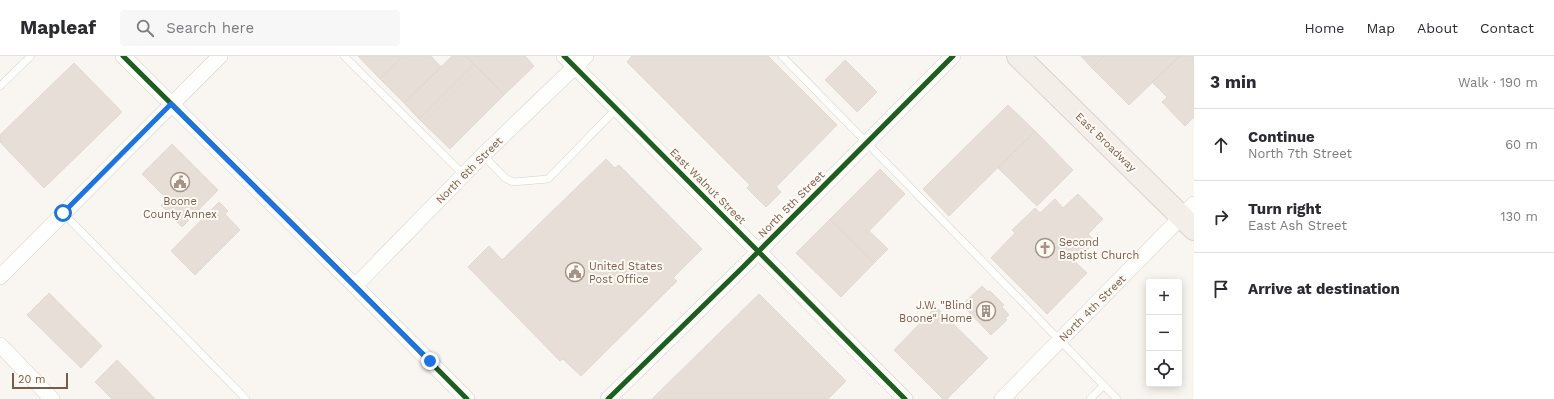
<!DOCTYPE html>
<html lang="en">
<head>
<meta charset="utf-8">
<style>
  :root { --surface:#fff; --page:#f7f7f7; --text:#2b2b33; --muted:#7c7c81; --line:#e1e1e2 }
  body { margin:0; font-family:"Work Sans",sans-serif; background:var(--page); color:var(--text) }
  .controls { position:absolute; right:12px; bottom:12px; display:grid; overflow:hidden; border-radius:4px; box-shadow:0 2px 10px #0003 }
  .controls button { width:36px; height:36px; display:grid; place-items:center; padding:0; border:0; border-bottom:1px solid var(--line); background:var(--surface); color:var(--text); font:20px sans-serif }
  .scale { position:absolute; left:12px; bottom:10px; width:56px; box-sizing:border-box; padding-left:4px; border:2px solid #7a5c4d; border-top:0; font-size:11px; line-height:14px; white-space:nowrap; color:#7a5c4d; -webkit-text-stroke:3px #fffaf3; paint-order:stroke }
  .stop { position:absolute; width:12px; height:12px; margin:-9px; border:3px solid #1a73e8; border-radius:50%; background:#fff }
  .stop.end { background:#1a73e8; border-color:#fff; box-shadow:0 1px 4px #0008 }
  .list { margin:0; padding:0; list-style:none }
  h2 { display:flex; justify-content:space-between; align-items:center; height:52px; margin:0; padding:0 16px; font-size:17px }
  h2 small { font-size:13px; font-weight:400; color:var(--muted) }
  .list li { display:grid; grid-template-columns:26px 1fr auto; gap:12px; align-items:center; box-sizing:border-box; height:72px; padding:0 16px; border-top:1px solid var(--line) }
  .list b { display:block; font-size:15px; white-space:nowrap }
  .list p { margin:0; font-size:13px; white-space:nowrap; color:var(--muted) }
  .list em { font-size:13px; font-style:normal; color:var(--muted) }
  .icon { flex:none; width:22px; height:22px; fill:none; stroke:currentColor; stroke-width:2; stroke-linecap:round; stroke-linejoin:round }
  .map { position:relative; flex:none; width:1194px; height:343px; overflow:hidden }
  header { display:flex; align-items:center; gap:24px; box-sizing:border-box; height:56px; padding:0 20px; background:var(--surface); border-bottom:1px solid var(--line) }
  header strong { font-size:19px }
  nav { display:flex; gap:22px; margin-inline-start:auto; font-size:14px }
  .search { width:280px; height:36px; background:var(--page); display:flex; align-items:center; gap:10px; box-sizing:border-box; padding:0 14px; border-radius:4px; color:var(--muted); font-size:15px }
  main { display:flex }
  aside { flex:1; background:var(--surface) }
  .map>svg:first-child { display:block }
</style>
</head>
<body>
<header>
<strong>Mapleaf</strong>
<div class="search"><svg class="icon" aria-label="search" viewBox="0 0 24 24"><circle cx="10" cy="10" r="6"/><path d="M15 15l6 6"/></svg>Search here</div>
<nav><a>Home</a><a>Map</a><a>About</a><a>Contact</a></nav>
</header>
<main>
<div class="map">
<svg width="1194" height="343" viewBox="0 0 1194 343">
  <rect width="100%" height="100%" fill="#f9f5f0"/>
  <path fill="#e6ded7" stroke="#e2d8d2" d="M358,0H403L380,23Z
    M403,0H431L441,11L404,47L380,23Z
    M452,0H466L474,8L419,63L404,47Z
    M466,0H525L534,10L504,39Z
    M632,0H768L837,69L776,131L781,136L766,151L747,132L750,129L627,6Z
    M1081,0H1104L1092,12Z
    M1104,0H1180L1129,49L1092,12Z
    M1180,0H1194V61L1185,70L1162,46L1167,41L1152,26Z
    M845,4L877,36L857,56L825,24Z
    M74,7L122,56L44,132L0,86V79Z
    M474,8L504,39L450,93L419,63Z
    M1008,49L1035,75L949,160L923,133Z
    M1035,75L1073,114L1037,150L998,112Z
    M172,88L218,134L182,171L161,149L167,143L142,118Z
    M606,103L615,112L619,109L702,193L673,222L677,225L581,320L563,303L560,305L468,211L489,190L502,204Z
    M880,113L905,138L869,175L888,193L874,207L830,163Z
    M1078,138L1103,163L1088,178L1095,186L1077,204L1071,198L1069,200L1087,217L1047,258L991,202L1015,177L1012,174L1035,152L1040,157L1055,143L1063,152Z
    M219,146L228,155L225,158L240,174L195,219L171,195Z
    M830,163L874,207L841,241L796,197Z
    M982,230L988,236L990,235L1004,249L1002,251L1009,259L1005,262L1007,264L991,279L962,249Z
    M49,237L102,290L81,312L27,259Z
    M759,238L846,325L828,343H652Z
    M936,251L988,302L947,343H943L894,294Z
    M117,304L155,343H112L95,326Z"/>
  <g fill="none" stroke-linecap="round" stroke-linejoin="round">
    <g stroke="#d7d1cb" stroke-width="8">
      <path id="service" d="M344,0L464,119
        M782,0L1117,343
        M0,30L31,0
        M483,99L505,122L513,126L548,123L616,53
        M63,157L246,343
        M1090,343L1104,329"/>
    </g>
    <g stroke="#d7d1cb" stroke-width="16">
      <path id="minor" d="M123,0L355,230L467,343
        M564,0L905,343
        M0,221L220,0
        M355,230L483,99L586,0
        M0,289L52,343
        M608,343L741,213L953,0
        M1002,343L1194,148"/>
    </g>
    <g stroke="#dad1cc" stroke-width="24">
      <path id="primary" d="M1018,0L1194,173"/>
    </g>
    <use href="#service" stroke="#fefefd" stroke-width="7"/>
    <use href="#minor" stroke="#fefefd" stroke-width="15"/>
    <use href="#primary" stroke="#f3eee8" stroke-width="22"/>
    <g stroke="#fffaf3" stroke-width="8">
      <path id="cycleway" d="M123,0L355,230L467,343
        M564,0L905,343
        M608,343L741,213L953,0"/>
    </g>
    <use href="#cycleway" stroke="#1b5e20" stroke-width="5"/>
  </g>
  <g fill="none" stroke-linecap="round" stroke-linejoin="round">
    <path stroke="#1a73e8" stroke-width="5" d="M63,157L171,48L430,305"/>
  </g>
  <defs>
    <g id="civic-ring" transform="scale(1)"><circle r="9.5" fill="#fffaf3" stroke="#a69286" stroke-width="1.5"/><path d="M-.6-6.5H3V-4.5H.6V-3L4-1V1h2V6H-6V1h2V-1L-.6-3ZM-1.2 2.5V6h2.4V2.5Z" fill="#a69286"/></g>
    <g id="church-ring" transform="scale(1)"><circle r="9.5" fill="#fffaf3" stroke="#a69286" stroke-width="1.5"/><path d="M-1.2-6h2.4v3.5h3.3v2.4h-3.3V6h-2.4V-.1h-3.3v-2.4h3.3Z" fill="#a69286"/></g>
    <g id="building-ring" transform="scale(1)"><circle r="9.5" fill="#fffaf3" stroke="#a69286" stroke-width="1.5"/><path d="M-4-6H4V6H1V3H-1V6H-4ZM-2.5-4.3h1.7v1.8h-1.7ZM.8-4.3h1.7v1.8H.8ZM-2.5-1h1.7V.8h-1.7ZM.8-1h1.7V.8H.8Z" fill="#a69286"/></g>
  </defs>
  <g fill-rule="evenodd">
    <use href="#civic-ring" x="180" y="126"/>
    <use href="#church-ring" x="1045" y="192"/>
    <use href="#civic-ring" x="575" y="216"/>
    <use href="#building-ring" x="986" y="255"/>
  </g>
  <g text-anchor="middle" stroke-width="4" stroke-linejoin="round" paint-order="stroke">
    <g font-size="11" fill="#7a5c4d" stroke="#fffaf3">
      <text transform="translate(1106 86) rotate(44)" y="4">East Broadway</text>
      <text transform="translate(469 114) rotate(-45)" y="4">North 6th Street</text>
      <text transform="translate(708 130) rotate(45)" y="4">East Walnut Street</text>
      <text transform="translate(791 148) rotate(-45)" y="4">North 5th Street</text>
      <text transform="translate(1092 252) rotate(-45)" y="4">North 4th Street</text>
    </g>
    <g font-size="11" fill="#7a5c4d" stroke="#fffaf3" text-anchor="start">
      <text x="180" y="149" text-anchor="middle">Boone<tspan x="180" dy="13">County Annex</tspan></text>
      <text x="1059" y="190">Second<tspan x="1059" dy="13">Baptist Church</tspan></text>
      <text x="589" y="214">United States<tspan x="589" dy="13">Post Office</tspan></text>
      <text x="972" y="253" text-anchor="end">J.W. "Blind<tspan x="972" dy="13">Boone" Home</tspan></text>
    </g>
  </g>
</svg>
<div class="controls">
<button>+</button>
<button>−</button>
<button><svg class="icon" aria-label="locate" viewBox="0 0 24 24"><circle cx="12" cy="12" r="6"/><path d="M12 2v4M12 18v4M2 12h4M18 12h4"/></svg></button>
</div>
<div class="scale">20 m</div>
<div class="stop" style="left:63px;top:157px"></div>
<div class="stop end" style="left:430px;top:305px"></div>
</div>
<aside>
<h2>3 min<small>Walk · 190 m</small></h2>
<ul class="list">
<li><svg class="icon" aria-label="ahead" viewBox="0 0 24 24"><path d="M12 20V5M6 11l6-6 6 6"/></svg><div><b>Continue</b><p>North 7th Street</p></div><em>60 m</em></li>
<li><svg class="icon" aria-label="right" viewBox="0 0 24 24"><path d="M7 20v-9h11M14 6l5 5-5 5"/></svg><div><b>Turn right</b><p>East Ash Street</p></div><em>130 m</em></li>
<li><svg class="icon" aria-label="arrive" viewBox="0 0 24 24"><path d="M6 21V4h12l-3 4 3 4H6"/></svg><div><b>Arrive at destination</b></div></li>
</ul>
</aside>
</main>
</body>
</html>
